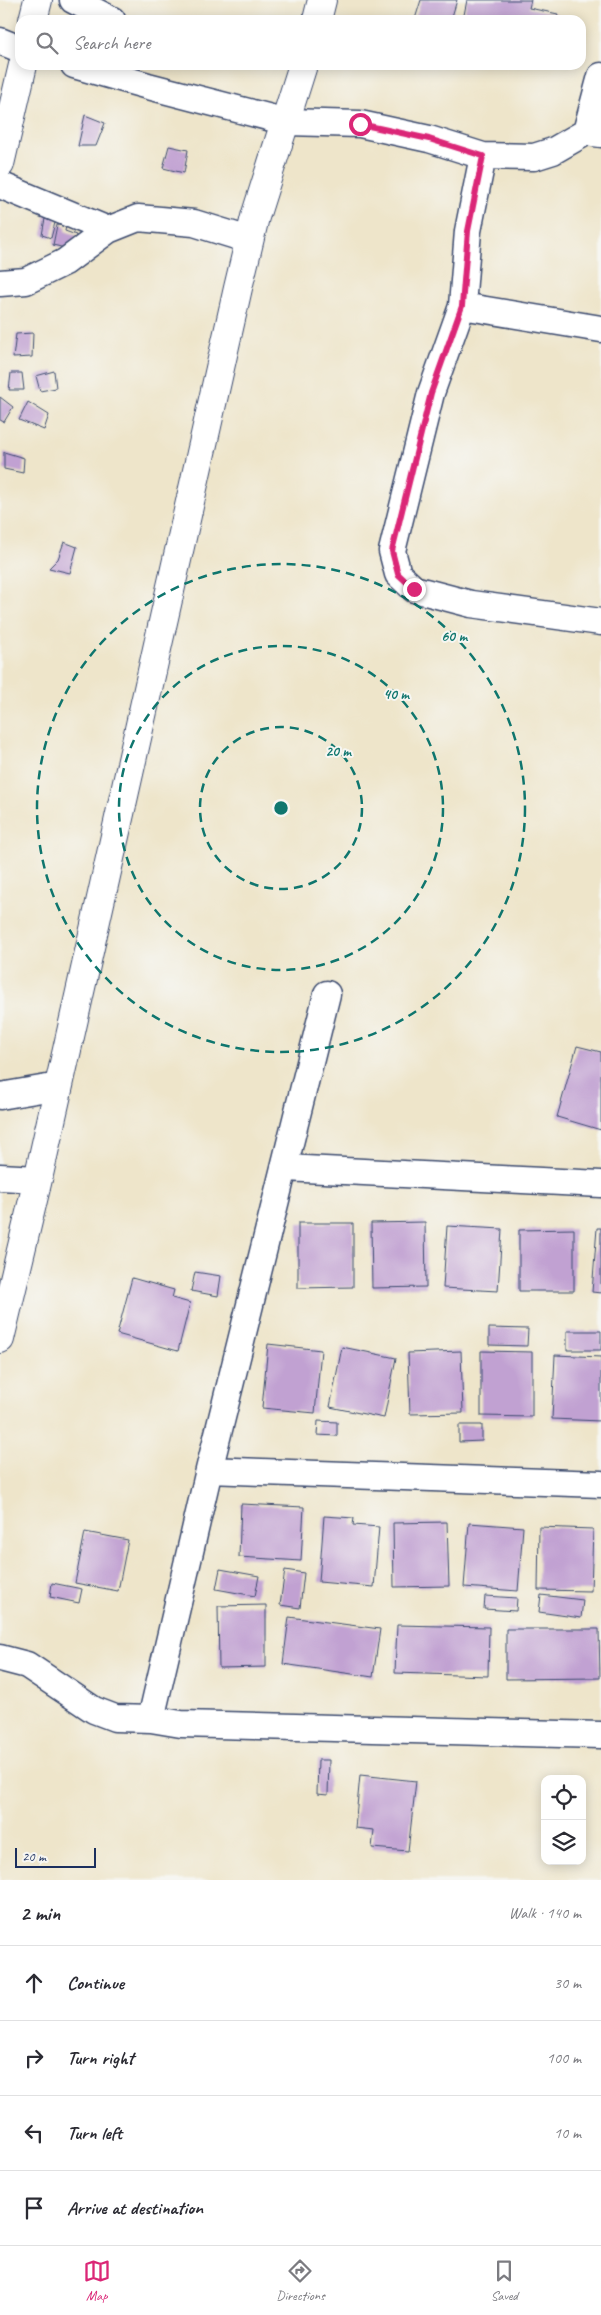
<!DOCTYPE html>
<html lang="en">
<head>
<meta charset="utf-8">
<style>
  :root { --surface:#fff; --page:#f7f7f7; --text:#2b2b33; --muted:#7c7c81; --line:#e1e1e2; --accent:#db2777 }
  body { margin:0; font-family:Caveat,sans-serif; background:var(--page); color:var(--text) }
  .controls { position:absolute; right:15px; bottom:15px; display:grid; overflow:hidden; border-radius:10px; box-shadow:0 2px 12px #0003 }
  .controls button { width:45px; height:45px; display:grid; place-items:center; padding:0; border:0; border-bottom:1px solid var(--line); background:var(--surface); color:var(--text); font:25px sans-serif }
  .scale { position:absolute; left:15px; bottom:12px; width:81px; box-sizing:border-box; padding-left:5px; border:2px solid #1b2f5e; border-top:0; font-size:14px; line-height:18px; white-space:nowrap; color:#1b2f5e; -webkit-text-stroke:4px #f6f6f2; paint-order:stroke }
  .stop { position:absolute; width:15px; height:15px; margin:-11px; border:4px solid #db2777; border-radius:50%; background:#fff }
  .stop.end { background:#db2777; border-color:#fff; box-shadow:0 1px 5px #0008 }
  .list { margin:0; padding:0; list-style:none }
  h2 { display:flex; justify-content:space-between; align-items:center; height:65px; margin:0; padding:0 20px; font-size:21px }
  h2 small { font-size:16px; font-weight:400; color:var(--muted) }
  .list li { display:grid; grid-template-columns:32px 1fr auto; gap:15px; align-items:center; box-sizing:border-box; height:75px; padding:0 20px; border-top:1px solid var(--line) }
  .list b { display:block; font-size:19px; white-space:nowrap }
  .list em { font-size:16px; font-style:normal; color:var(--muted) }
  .icon { flex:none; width:28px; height:28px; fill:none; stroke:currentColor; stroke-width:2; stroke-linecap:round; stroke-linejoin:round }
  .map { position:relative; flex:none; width:601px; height:1880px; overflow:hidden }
  .search { position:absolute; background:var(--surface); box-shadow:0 2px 12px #0003; left:15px; right:15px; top:15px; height:55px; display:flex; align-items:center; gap:12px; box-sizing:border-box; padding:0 18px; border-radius:15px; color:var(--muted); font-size:19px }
  .sheet { height:365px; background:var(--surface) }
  nav { display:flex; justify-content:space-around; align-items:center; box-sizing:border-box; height:70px; border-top:1px solid var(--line); background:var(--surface); font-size:14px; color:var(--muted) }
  nav a { display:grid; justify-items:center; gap:2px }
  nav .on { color:var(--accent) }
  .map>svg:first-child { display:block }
</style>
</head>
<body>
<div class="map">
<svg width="601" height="1880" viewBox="0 0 601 1880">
  <rect width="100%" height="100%" fill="#f6f6f2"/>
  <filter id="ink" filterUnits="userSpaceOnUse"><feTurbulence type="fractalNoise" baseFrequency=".02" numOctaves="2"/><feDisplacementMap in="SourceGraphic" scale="10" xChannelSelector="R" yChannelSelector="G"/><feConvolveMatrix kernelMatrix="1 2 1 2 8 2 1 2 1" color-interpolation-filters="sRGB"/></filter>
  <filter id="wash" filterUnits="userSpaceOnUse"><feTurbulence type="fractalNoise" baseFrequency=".0096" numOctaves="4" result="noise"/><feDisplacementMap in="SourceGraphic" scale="20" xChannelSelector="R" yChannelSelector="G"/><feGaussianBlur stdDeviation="1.12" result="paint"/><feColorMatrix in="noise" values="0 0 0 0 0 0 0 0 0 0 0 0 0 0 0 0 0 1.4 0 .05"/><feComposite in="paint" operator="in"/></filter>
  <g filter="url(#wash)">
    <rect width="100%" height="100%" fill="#eee5ca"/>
    <g id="blocks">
      <path fill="#c1a1d2" d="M421,0H457L451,20L415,19Z
        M467,0H531L529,8L558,14L557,20H463Z
        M85,115L105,123L96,146H78Z
        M169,146L188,150L184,173L163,168Z
        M46,213L57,215L51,238L42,235Z
        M57,225L66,226L65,231L76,235L73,250L53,245Z
        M33,333L32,357L13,358L16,334Z
        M54,371L56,388L40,391L36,376Z
        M11,373H22L24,390H9Z
        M0,397L13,407L4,422L0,420Z
        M28,402L49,415L44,430L19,420Z
        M4,452L24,458L23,473L4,469Z
        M64,542L77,547L70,573L49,568L58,559Z
        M577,1046L601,1052V1130L557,1117Z
        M425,1222L426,1287L372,1288L371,1223Z
        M298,1223H353V1287L298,1288Z
        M447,1226L502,1229L498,1291L443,1288Z
        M597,1228H601V1293L592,1292Z
        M574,1229V1291H519V1230Z
        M195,1272L221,1276L218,1296L191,1291Z
        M132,1278L174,1290L172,1298L190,1303L178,1351L117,1334Z
        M489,1328L528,1329L527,1346L489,1345Z
        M567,1331H601V1350H567Z
        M268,1344L321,1350L315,1413L262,1408Z
        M342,1347L396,1358L384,1418L330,1407Z
        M461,1351L463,1413L410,1414L408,1353Z
        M481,1351L532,1352V1417L481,1416Z
        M555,1355L601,1357V1421L552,1419Z
        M318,1421L337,1422V1436L317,1435Z
        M459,1425H482V1441L459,1442Z
        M241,1504L304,1507L301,1561L239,1557Z
        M324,1516L354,1518L353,1525L379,1527L374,1587L319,1582Z
        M447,1522L449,1586L394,1587L393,1523Z
        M469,1523L523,1527L518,1591L464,1587Z
        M539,1527L593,1529L591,1591L538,1590Z
        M85,1532L128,1540L118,1591L75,1583Z
        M220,1569L259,1576L255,1596L216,1589Z
        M285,1570L304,1573L300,1608L280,1605Z
        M52,1583L82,1589L79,1603L50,1597Z
        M541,1595L583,1600L581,1618L539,1612Z
        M485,1596L517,1598L516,1611L484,1609Z
        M266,1605V1667L219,1668L218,1606Z
        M289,1617L380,1629L373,1677L283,1664Z
        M397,1625L489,1627L488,1676L395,1673Z
        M506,1629H599L600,1678L506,1679Z
        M318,1760H329L328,1795L317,1794Z
        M360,1775L416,1781L408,1851L372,1848L374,1830L355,1828Z"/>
    </g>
  </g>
  <g filter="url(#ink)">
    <use href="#blocks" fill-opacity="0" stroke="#3b4a6e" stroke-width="1"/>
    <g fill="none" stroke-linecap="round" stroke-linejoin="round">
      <g stroke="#3b4a6e" stroke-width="29">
        <path id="minor" d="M73,0L112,20
          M0,41L20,49
          M74,65L148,86L287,122L360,124L429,139L483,156L534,157L553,151L586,132L601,134
          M586,132L601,76
          M483,156L468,231L462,306L601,329
          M0,185L108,230
          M0,283L26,281L65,262L108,230L138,218L194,223L249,240
          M462,306L431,393L392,551L398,574L414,589L471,604L601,622
          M0,1096L59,1086
          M285,1168L601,1184
          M0,1177L38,1179
          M209,1470L601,1484
          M0,1658L27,1665L94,1710L115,1718L151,1719L181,1724L601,1735
          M151,1719L209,1470L327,994"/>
      </g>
      <g stroke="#3b4a6e" stroke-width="30">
        <path id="secondary" d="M317,20L322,0
          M0,1339L38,1179L238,288L255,217L303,65"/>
      </g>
      <g stroke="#3b4a6e" stroke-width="30">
        <path id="primary" d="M33,20L38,0
          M0,164L23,65"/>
      </g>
      <use href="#minor" stroke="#fff" stroke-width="26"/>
      <use href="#secondary" stroke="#fff" stroke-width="28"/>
      <use href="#primary" stroke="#fff" stroke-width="28"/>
    </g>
  </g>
  <g fill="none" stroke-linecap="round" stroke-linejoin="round" filter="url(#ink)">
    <path stroke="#db2777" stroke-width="6" d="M360,124L429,139L483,156L468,231L462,306L431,393L392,551L398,574L414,589"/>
  </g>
  <g fill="none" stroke="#0f766e" stroke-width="2.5" stroke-dasharray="9 6">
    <circle cx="281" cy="808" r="81"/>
    <circle cx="281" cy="808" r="162"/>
    <circle cx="281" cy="808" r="244"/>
  </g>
  <circle cx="281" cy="808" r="8" fill="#0f766e" stroke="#f6f6f2" stroke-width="2.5"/>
  <g font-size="15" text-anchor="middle" font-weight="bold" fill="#0f766e" stroke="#f6f6f2" stroke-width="4" stroke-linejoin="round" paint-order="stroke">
    <text x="454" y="641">60 m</text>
    <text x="396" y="699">40 m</text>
    <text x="338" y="756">20 m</text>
  </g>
</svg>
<div class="controls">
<button><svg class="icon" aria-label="locate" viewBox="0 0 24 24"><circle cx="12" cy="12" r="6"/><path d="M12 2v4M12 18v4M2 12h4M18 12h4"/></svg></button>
<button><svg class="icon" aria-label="layers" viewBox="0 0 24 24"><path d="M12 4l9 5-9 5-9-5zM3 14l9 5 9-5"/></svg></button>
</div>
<div class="scale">20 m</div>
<div class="stop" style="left:360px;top:124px"></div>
<div class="stop end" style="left:414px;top:589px"></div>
<div class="search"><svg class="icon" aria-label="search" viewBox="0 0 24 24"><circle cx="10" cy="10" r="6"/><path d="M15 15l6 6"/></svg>Search here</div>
</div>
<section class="sheet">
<h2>2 min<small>Walk · 140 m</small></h2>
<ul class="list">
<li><svg class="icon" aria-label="ahead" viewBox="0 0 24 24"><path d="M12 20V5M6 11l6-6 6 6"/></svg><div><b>Continue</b></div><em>30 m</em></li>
<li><svg class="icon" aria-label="right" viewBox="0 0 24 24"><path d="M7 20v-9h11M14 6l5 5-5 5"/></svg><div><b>Turn right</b></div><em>100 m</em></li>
<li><svg class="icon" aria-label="left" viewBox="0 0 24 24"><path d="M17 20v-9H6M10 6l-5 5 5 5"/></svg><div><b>Turn left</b></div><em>10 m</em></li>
<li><svg class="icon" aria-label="arrive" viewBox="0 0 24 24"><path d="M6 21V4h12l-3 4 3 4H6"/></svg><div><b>Arrive at destination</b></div></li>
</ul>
</section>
<nav>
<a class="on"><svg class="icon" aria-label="map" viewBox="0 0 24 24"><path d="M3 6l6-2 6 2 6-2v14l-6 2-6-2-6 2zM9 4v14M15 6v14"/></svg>Map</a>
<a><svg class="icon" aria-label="directions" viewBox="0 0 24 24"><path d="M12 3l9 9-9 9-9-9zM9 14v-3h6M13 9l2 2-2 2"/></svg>Directions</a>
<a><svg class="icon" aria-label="saved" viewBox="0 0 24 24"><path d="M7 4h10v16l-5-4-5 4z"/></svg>Saved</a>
</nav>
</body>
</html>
